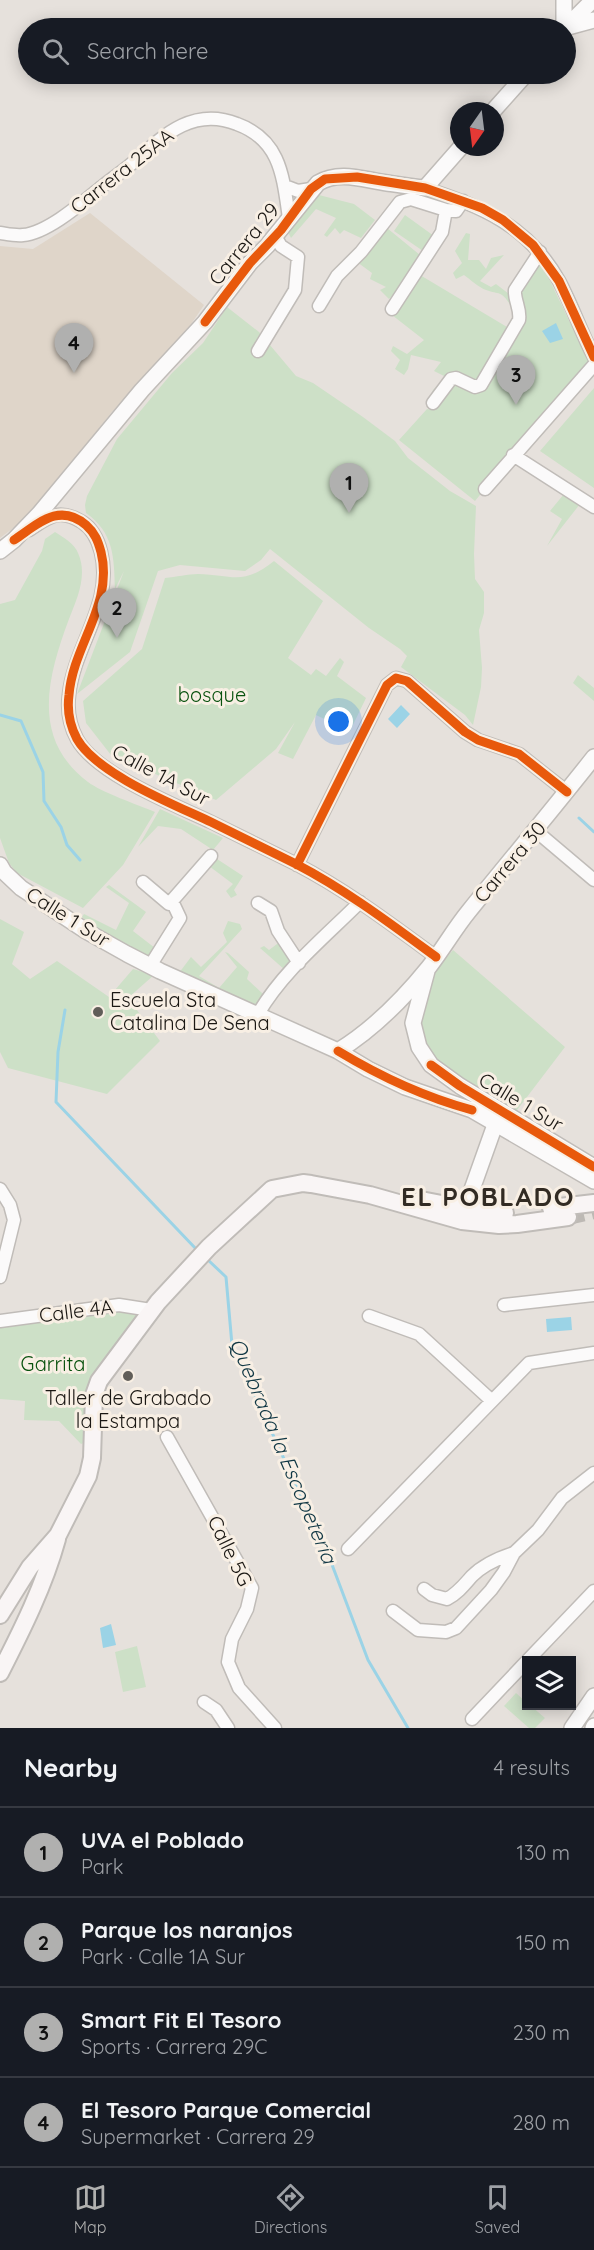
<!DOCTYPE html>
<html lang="en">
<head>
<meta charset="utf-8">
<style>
  :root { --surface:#171b24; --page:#20242c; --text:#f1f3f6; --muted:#9ea1a6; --line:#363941; --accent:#b0b0af }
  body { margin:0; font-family:Quicksand,sans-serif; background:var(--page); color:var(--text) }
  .controls { position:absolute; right:18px; bottom:18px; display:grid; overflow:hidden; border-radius:0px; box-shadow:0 3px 15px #0003 }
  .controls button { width:54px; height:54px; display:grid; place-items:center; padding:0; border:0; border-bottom:2px solid var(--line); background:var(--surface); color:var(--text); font:30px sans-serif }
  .compass { position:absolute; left:450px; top:102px; width:54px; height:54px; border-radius:50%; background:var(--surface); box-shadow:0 3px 15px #0003; rotate:194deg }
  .you { position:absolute; left:339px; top:722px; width:21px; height:21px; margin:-15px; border:4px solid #fff; border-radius:50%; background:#1a73e8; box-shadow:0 0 0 9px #1a73e833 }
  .badge { display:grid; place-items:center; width:39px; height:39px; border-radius:50%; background:var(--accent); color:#111; font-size:20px; font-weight:700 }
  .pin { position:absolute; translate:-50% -50px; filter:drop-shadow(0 2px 3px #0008) }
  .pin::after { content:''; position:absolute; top:32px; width:21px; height:18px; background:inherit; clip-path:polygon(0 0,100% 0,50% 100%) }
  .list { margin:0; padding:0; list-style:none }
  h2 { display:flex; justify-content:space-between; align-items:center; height:78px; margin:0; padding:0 24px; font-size:26px }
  h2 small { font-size:20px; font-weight:400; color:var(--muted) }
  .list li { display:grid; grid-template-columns:39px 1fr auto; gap:18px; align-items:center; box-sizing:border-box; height:90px; padding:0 24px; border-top:2px solid var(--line) }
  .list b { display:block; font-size:22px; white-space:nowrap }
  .list p { margin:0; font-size:20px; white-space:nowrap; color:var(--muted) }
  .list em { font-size:20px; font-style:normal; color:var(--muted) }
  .icon { flex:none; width:33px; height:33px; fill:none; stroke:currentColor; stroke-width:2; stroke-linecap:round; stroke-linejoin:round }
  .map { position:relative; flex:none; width:594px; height:1728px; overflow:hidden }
  .search { position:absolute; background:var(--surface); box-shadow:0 3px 15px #0003; left:18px; right:18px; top:18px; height:66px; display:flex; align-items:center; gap:15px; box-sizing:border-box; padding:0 21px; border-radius:33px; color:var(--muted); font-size:22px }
  .sheet { height:438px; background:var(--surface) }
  nav { display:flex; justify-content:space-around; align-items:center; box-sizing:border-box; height:84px; border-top:2px solid var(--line); background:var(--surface); font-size:16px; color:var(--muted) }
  nav a { display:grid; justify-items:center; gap:3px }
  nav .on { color:var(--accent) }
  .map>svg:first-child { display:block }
</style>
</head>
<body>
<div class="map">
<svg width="594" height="1728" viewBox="0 0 594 1728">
  <rect width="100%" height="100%" fill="#e6e1dc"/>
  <path fill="#dfd5c9" d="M90,213L204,305L185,333L111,413L29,516L0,538V246L33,249Z"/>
  <path fill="#cde0c7" d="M315,194L354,204L375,220L361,238L344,230L340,234L335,228L327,237L324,235L336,218L316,209L291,238L287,230Z
    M405,215L434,236L423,251L394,231Z
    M387,228L420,255L407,280L389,299L380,290L386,287L370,279L372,273L357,262Z
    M466,233L470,234L468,260H479L486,269L491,258L504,255L480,281L491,287L496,284L509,294L511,306C501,290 500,295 486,290C478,287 471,280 464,275L456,279L453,273L462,263L455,251Z
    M540,260L589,362L475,501L399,440L427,409L432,410L453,380L480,391L524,323L519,293Z
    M420,275L507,327L516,316L477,384L451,373L434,397H430L433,390L446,377L434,371L441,362L411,355L408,369L404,375L395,369L400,360L391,351L393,346L407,354L424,340L392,315Z
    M227,307L259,332L296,376L313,383L363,417L395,441L408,458L450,491L476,506L474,554L475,579L484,592V613L479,630L482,668L481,687L473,725L465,715L401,667L407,656L400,649L369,628L270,549L261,560L245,571L180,565L158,571L130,652L77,694L124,571L115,589C114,557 114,533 86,513L85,505L87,496L117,439L172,373L203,343Z
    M594,388V488L540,451Z
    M564,494L580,504L547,546L562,519L550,511Z
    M55,532C63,537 75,544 78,553C88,575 77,599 69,619C47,678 31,739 88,782C101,792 138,805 155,812L123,865L83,908L17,873L9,863L0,838V604L15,600L42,551L45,539Z
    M274,561L323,601L288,658L311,675L316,669L326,676L340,658L344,662L337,676L366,698L350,731L316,715L293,759L278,753L295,722L276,749L216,800L111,755L86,723L83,701L142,649L165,578C176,577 188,574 198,574C233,575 243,586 274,561Z
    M578,675L594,688V701L573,683Z
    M160,809L223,838L213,850L181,829L158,826L138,847Z
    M217,859L243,876L234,890L237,895L231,898L226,891L233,884L209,866Z
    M109,885L146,912L133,931L155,948L148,958L98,931L82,917L84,914L116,930L129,903L106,887Z
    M0,919L24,932L12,964L30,979L57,961L109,997L133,969L154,975L128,998L160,1041L107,1094L8,1068L0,1052Z
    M228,921L240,924L242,929L199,976L219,988L237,967L225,952L228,953L249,972L247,979L263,994L253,1008L179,973L191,957L201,967L227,942L223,933Z
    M281,941L295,963L285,970L260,948L264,946L269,950Z
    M453,950L565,1047L511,1118L431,1065L416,1009L424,985Z
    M119,1309L144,1313L113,1349L91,1440L81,1444L59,1421L24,1420L25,1401L0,1399V1326Z
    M137,1646L146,1687L123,1692L115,1652Z
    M516,1693L526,1702V1706H531L545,1718L535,1728H529L504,1706Z"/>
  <path fill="#9bd3e6" d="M556,323L563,339L550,343L542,331Z
    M401,705L410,714L397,728L388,719Z
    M571,1317L572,1330L547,1332L546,1319Z
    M111,1624L116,1645L103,1648L100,1628Z"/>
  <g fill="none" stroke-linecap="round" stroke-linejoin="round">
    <path stroke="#9bd3e6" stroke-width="3" d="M0,715L21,721L43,772L44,801L61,827L67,845L80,860
      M579,818L594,832
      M65,1010L58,1052L56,1102L197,1250
      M207,1259L226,1277L232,1345L331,1562L368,1660L408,1728"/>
    <path stroke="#bdb9b4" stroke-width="16" stroke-dasharray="16 8" stroke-linecap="butt" d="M568,1217L594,1211"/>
    <g stroke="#c0bcb8" stroke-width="15">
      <path id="minor" d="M285,186L298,191L311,189
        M425,188C482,207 528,225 559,281C572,305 581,332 594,357
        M0,233C7,234 16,236 23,235C48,233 84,201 104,185C114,177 126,169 136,160C166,133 195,107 237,124C281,140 283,177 289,218
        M319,306L337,276L361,252L400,202L411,199L446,210L456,211L463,201
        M392,309L442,232L446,210
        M258,351L295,290L298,257L281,246L275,236
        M433,403L451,379L456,378L475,387L481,385L519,320C521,309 514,300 515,290L540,252
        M513,455L594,507
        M485,489L594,365
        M29,530C50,516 59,508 82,522C93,529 98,540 101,552C114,604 74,645 69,695C67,710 70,726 77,739C96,774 175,805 211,822C239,836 268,850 296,864C346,890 391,924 436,957
        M536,831L594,880
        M297,865L387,685L396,678L407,681L465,732L478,740L519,754L567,792
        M143,882L169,904L211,856L172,901L180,918L150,966
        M258,903L271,911L278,931L299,963
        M258,1014C283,971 325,937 360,902
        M0,1189L10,1205L14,1220L0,1277
        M504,1305L594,1295
        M369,1316L419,1334L492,1401
        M0,1321L119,1305L151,1310
        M167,1437L252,1588L247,1609L232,1639L228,1662L239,1688L275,1728
        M348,1549L529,1363L594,1353
        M424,1589L432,1595L447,1599C458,1593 464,1585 472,1576C484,1564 498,1558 514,1553
        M393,1611L418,1630L446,1632L456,1628L491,1590L504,1572L514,1553L538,1530L562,1498L594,1473
        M528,1660L594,1591
        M204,1702L216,1710L228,1728
        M472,1719L526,1662"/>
    </g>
    <g stroke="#c0bcb8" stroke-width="18">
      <path id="tertiary" d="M568,27L594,20
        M564,28V0
        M565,28L590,3
        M493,111L526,74
        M0,551L14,540L39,514L142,390L205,322L250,263L267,246L318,183C340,170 364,180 387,183C400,185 412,187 425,188L461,147
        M0,865L4,872L21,888L86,931L127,954L160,971L338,1051L368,1069L405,1087L472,1110L594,1181
        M427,971L413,1023L419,1047L431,1065L460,1086L594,1167
        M338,1051C372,1030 404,998 429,967C443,949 455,928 469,911C511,859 553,809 594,757
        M465,1209L496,1122
        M572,1728L594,1696
        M593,1728L594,1726"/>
    </g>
    <g stroke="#c0bcb8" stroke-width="20">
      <path id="secondary" d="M421,1200L488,1213H505
        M551,1208L594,1203
        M0,1615L30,1567L58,1535L88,1476L92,1458L94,1395L99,1381L158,1302L209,1247L272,1189L303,1183L311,1184L370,1195L462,1221L499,1225L517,1224L568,1217
        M0,1673C22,1630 44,1586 57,1539"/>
    </g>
    <use href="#minor" stroke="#fbfafa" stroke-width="12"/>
    <use href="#tertiary" stroke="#fbfafa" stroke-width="15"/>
    <use href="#secondary" stroke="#f9f5f5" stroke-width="16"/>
    <g stroke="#f8efe4" stroke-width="13">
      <path id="cycleway" d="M205,322L250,263L281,230L311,189L325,179L357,177L425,188L482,208L503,220L533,245L559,281L594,357
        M14,540C38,524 59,502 86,525C95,533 98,541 101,552C114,604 73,645 69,695C67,710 70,726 77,739C97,774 175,805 211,822C239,836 268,850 296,864C346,890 391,924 436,957
        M297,865L387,685L396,678L407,681L465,732L478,740L519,754L567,792
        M338,1051C381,1077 424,1097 472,1110
        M431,1065L460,1086L594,1167"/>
    </g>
    <use href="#cycleway" stroke="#e8590c" stroke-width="9"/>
  </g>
  <g fill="#615e59" stroke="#f8efe4" stroke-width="2">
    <circle cx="98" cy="1012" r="6"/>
    <circle cx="128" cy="1376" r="6"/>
  </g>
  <g text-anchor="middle" stroke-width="6" stroke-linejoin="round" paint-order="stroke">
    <g font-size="20" fill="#1a1713" stroke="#f8efe4">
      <text transform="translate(122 171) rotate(-38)" y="7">Carrera 25AA</text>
      <text transform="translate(244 244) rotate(-51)" y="7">Carrera 29</text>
      <text transform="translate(161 775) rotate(28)" y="7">Calle 1A Sur</text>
      <text transform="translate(510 862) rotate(-50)" y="7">Carrera 30</text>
      <text transform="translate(68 917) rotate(32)" y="7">Calle 1 Sur</text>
      <text transform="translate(521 1102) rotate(31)" y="7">Calle 1 Sur</text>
      <text transform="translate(76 1311) rotate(-7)" y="7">Calle 4A</text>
      <text transform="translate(230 1551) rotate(64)" y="7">Calle 5G</text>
    </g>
    <g font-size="20" fill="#08520e" stroke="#f8efe4">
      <text x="212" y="702">bosque</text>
      <text x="53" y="1371">Garrita</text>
    </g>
    <g font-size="20" fill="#1a1713" stroke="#f8efe4" text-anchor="start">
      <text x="110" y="1007">Escuela Sta<tspan x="110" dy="23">Catalina De Sena</tspan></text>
      <text x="128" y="1405" text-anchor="middle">Taller de Grabado<tspan x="128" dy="23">la Estampa</tspan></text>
    </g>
    <g font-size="21" font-style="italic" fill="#103744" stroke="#f8efe4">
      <text transform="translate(283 1451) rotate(67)" y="7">Quebrada la Escopetería</text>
    </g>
    <g font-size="26" font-weight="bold" letter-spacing="1.5" fill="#322b23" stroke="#f8efe4">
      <text x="488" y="1206">EL POBLADO</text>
    </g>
  </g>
</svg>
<div class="controls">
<button><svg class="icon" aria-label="layers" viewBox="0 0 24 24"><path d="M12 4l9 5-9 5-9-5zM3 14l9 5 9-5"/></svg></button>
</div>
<svg class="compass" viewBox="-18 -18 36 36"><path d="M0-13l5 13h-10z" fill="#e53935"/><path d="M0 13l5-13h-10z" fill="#9ea1a6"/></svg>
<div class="you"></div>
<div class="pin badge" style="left:349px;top:513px">1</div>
<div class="pin badge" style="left:117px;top:638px">2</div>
<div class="pin badge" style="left:516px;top:405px">3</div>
<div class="pin badge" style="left:74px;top:373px">4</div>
<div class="search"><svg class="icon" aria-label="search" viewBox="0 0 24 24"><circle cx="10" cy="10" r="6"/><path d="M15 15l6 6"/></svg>Search here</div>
</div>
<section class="sheet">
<h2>Nearby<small>4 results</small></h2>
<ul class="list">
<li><span class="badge">1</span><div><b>UVA el Poblado</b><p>Park</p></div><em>130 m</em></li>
<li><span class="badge">2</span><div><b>Parque los naranjos</b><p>Park · Calle 1A Sur</p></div><em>150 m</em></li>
<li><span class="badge">3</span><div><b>Smart Fit El Tesoro</b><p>Sports · Carrera 29C</p></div><em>230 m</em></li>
<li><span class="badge">4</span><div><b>El Tesoro Parque Comercial</b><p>Supermarket · Carrera 29</p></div><em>280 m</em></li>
</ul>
</section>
<nav>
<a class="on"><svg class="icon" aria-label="map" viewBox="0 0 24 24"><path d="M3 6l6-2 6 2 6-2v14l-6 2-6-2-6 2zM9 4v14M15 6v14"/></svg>Map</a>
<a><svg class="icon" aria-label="directions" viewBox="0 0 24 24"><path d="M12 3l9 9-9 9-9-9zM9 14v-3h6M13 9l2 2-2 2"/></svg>Directions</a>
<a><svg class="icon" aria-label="saved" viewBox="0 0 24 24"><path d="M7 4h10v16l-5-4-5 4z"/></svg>Saved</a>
</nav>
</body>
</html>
